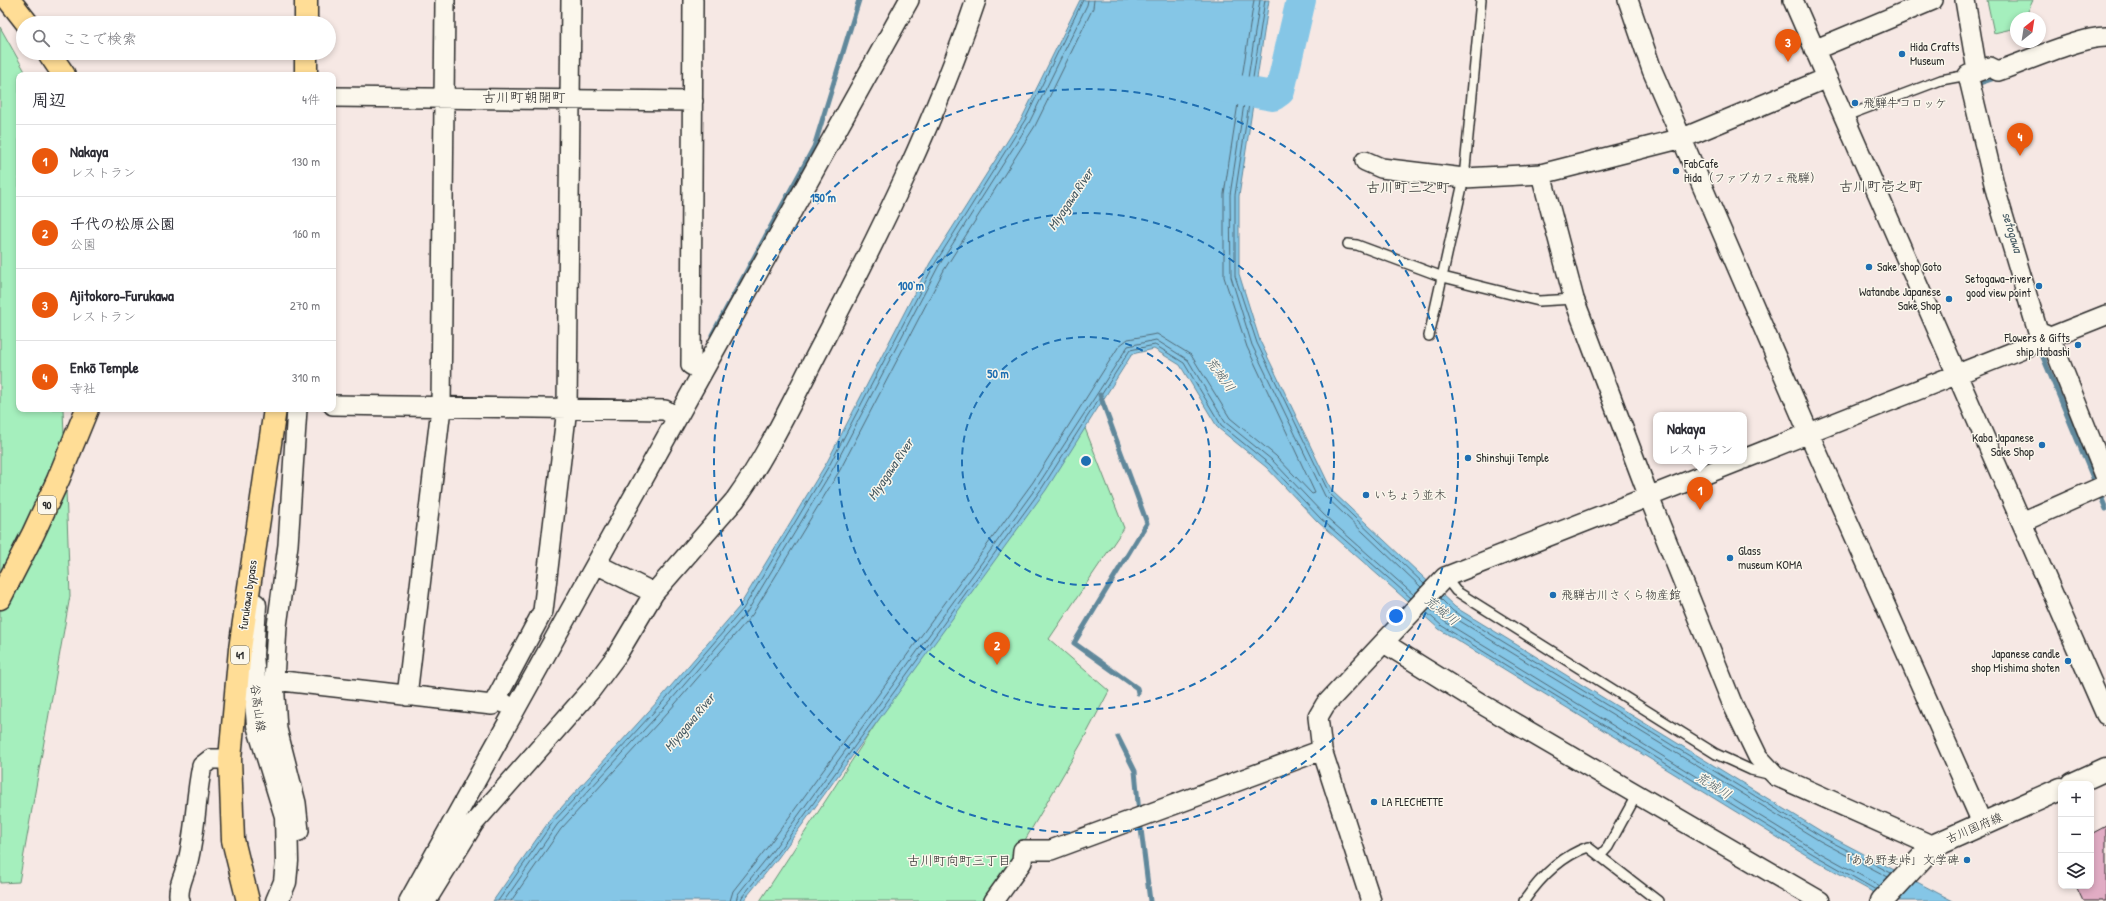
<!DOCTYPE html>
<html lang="ja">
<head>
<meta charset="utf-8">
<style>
  :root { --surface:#fff; --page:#f7f7f7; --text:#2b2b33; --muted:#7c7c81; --line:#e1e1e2; --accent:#ea580c }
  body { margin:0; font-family:"Patrick Hand","Klee One",sans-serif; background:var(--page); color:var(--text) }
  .controls { position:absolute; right:12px; bottom:12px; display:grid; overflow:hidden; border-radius:8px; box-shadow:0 2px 6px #0003 }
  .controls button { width:36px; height:36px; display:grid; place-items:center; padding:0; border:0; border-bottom:1px solid var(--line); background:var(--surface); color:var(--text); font:20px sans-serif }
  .compass { position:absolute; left:2010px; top:12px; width:36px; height:36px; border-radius:50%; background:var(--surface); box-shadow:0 2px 6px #0003; rotate:30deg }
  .you { position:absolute; left:1396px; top:616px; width:14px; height:14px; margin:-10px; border:3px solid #fff; border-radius:50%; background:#1a73e8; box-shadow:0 0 0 6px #1a73e833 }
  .badge { display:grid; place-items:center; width:26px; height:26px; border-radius:50%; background:var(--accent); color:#fff; font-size:13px; font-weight:700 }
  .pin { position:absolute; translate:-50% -33px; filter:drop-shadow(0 1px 2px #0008) }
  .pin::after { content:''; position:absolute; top:21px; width:14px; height:12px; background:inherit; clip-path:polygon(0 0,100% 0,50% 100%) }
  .popup { position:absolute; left:1653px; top:412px; width:94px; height:52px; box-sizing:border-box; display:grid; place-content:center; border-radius:8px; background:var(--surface); filter:drop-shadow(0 1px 3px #0005); font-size:13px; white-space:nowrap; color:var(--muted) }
  .popup b { font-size:15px; color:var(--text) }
  .popup::after { content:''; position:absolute; left:50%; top:100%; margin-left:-8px; border:8px solid transparent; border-top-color:var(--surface) }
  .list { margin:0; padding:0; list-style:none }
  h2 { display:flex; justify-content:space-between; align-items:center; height:52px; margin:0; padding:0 16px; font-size:17px }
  h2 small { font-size:13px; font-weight:400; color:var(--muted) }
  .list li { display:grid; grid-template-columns:26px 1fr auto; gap:12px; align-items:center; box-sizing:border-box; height:72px; padding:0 16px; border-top:1px solid var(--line) }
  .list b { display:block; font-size:15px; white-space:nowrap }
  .list p { margin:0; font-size:13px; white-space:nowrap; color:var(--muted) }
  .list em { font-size:13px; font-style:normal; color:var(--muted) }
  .icon { flex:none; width:22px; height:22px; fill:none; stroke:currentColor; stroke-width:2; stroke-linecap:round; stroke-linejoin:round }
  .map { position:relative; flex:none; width:2106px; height:901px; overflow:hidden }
  .search { position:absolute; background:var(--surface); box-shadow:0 2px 6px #0003; left:16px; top:16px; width:320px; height:44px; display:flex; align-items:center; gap:10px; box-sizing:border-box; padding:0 14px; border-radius:22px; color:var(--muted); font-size:15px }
  .panel { position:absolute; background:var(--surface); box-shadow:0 2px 6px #0003; left:16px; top:72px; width:320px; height:340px; border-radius:8px }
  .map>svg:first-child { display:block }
</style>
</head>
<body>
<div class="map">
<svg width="2106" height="901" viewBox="0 0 2106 901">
  <rect width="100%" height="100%" fill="#f6e8e4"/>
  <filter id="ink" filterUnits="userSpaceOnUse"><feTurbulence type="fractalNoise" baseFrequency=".025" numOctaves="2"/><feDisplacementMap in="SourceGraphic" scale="8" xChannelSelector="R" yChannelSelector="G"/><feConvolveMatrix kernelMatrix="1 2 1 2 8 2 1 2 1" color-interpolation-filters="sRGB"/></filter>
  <g filter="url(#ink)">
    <path fill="#a5efbd" stroke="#688d74" d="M1987,0H2033L2025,18H2016V28L1994,33Z
      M0,27L27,75H19V409H63L70,596L19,882L0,883Z
      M1079,413L1124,528L1049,639L1109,691L1081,744L993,895L987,901H760Z"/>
    <path fill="#85c6e6" stroke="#61889b" d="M1080,0H1269L1239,196V274L1260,341L1332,491L1455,607L1824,833L1953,901H1889L1811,858L1439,629L1318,522L1266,467L1218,428L1180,365L1154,349L1132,354L1046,490L778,858L743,901H493L550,820L658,701L739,607L827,462L930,263L1022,118Z"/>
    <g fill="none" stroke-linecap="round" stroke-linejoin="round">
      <path stroke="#4f6976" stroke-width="1" d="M1260,0L1230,195L1231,277L1252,345L1325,496L1421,587
        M1265,0L1235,195V276L1257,343L1329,493L1424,584
        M1440,598L1453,611L1822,837L1891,873
        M1436,602L1450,615L1820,841L1888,877
        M1430,609L1445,622L1815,850L1880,886
        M1426,612L1442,626L1813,854L1876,890
        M498,901L553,822L661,704L743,609L830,464L934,265L1025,120L1083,0
        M504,901L557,825L665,707L747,612L834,467L938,267L1029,123L1087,5L1088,0
        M511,901L561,829L669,711L752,615L840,470L944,270L1035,126L1093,8L1094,0
        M730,901L733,891L766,849L1033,482L1119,346L1128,339L1157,334L1191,355L1230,418L1276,456L1312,494L1315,493L1247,347L1224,277V194L1254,0
        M736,901L738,894L771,853L1038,485L1128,346L1156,340L1188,360L1225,422L1272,460L1324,515L1414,595
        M741,901L742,897L775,856L1042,488L1130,350L1155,345L1184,363L1221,425L1269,464L1321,519L1411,598"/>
      <path stroke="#61889b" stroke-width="5" d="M1974,85L1998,77
        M712,335L814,147L859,0
        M2038,345L2106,509
        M1100,395L1147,523L1074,643L1137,688L1138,693
        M1118,737L1135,771L1139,813
        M1140,821L1150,901"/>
      <path stroke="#85c6e6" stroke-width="30" d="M1215,86L1273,96L1280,91L1301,0"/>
    </g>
    <path fill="#e1acc4" stroke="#2b2b2b" d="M2106,826V901H2083L2076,886H2091V834Z"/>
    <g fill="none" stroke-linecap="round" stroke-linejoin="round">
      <g stroke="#2b2b2b" stroke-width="12">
        <path id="lane" d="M1843,117L1941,80L1968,75
          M1348,244L1357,245L1443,277L1539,301L1574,299
          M1429,336L1464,178L1481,0
          M1445,577L1456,591L1716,754L1751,770L1772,775
          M1600,856L1608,847L1637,794
          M1524,901C1540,878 1561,856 1588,847L1658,901"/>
      </g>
      <g stroke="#2b2b2b" stroke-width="22">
        <path id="street" d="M693,0L691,365L702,371
          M1628,0L1652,70L1814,445L1983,825
          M1793,0L2106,715
          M1965,0L1977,71
          M2106,37C2080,37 2025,62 1998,71L1990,67L1968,75L1996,192L2038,332L2050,337L2106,478
          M1814,50L1933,0
          M333,97L693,101
          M1365,161L1381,168L1464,178L1541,174L1683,138L1827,78
          M1541,174L1574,299L1649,497L1732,703L1758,757L1776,776L1933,846
          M333,405L665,410L676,417
          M1744,459L2106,315
          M2022,522L2101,487
          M596,564L654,593
          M1384,643L1485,706L1820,901
          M274,680L492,705L496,699L504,703
          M407,696L441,408L445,0
          M496,699L543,611L567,408L571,0
          M1322,750L1371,901
          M287,834L299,831L296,803L277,729L274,680L277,626L288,545L297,409
          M180,901C176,890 184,876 187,865C196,832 195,799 202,766L211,759H230
          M409,901L909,0
          M426,901L474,823L591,690L617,655L654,593L735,500C770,451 795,395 823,342C881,231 936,119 976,0
          M994,901L1022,862L1023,850H1051L1322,750L1318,717L1325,705L1445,577L1739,461"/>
      </g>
      <g stroke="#2b2b2b" stroke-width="25">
        <path id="secondary" d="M255,605L252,655L258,725L286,816L287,861L285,882L277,901
          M2073,784L2106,769
          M1882,901L1933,846L2061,789"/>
      </g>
      <g stroke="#2b2b2b" stroke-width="25">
        <path id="primary" d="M9,0L27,23
          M49,53L64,75
          M0,598L33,534L58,480L87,409"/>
      </g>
      <g stroke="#2b2b2b" stroke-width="25">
        <path id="highway" d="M306,0V23
          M306,53V75
          M248,901L233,840L230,759L240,649L275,409"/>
      </g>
      <use href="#lane" stroke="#fbf7ec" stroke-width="9"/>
      <use href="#street" stroke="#fbf7ec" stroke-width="19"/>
      <use href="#secondary" stroke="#fbf7ec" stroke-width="22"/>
      <use href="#primary" stroke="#ffdd96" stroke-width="22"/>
      <use href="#highway" stroke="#ffdd96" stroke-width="22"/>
    </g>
  </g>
  <g fill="none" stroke="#1f6fb2" stroke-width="2" stroke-dasharray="7 5">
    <circle cx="1086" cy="461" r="124"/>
    <circle cx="1086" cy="461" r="248"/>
    <circle cx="1086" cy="461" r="372"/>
  </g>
  <g fill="#1f6fb2" stroke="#fbf7ec" stroke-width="1.5">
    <circle cx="1902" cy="54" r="4"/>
    <circle cx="1855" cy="103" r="4"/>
    <circle cx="1676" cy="171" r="4"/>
    <circle cx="1869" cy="267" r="4"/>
    <circle cx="2039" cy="286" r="4"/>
    <circle cx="1949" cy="299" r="4"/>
    <circle cx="2078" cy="345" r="4"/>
    <circle cx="2042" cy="445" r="4"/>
    <circle cx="1468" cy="458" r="4"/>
    <circle cx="1366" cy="495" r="4"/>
    <circle cx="1730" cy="558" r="4"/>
    <circle cx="1553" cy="595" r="4"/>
    <circle cx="2068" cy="661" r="4"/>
    <circle cx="1374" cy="802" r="4"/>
    <circle cx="1967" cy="860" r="4"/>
  </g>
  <g text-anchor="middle" stroke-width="3" stroke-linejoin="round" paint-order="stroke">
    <g fill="#fbf7ec" stroke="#696865" stroke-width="1">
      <rect x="38" y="496" width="18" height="18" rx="3"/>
      <rect x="231" y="646" width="18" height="18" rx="3"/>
    </g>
    <g font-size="11" font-weight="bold" fill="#2b2b2b">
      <text x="47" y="509">90</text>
      <text x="240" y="659">41</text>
    </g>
    <g font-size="12" fill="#2b2b2b" stroke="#fbf7ec" text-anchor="start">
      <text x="1910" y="51">Hida Crafts<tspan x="1910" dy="14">Museum</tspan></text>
      <text x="1863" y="107">飛騨牛コロッケ</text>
      <text x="1684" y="168">FabCafe<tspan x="1684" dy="14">Hida（ファブカフェ飛騨）</tspan></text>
      <text x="1877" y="271">Sake shop Goto</text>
      <text x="2031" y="283" text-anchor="end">Setogawa-river<tspan x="2031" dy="14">good view point</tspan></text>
      <text x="1941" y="296" text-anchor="end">Watanabe Japanese<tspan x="1941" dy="14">Sake Shop</tspan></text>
      <text x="2070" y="342" text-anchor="end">Flowers &amp; Gifts<tspan x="2070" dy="14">ship Itabashi</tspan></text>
      <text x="2034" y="442" text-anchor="end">Kaba Japanese<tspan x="2034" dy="14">Sake Shop</tspan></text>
      <text x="1476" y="462">Shinshuji Temple</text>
      <text x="1374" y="499">いちょう並木</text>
      <text x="1738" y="555">Glass<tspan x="1738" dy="14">museum KOMA</tspan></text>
      <text x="1561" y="599">飛騨古川さくら物産館</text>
      <text x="2060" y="658" text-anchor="end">Japanese candle<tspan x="2060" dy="14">shop Mishima shoten</tspan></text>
      <text x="1382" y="806">LA FLECHETTE</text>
      <text x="1959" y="864" text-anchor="end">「ああ野麦峠」文学碑</text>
    </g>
    <g font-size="12" fill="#2b2b2b" stroke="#fbf7ec">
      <text transform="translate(248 595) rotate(-82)" y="4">furukawa bypass</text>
      <text transform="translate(258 708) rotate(82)" y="4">谷高山線</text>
      <text transform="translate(1974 828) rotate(-23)" y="4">古川国府線</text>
    </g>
    <g font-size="13" font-style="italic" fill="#465a63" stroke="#fbf7ec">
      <text transform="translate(1070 199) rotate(-56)" y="5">Miyagawa River</text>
      <text transform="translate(2013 232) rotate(73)" y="5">setogawa</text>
      <text transform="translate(1221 374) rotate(54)" y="5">荒城川</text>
      <text transform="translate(890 469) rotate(-56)" y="5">Miyagawa River</text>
      <text transform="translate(1442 610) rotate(39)" y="5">荒城川</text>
      <text transform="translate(689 722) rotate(-50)" y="5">Miyagawa River</text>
      <text transform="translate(1714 785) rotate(32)" y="5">荒城川</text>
    </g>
    <g font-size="13" fill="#2b2b2b" stroke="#fbf7ec">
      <text x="959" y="865">古川町向町三丁目</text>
    </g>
    <g font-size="14" fill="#2b2b2b" stroke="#fbf7ec">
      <text x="524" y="102">古川町朝開町</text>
      <text x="1881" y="191">古川町壱之町</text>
      <text x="1408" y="192">古川町三之町</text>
    </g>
  </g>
  <circle cx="1086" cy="461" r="6" fill="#1f6fb2" stroke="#fbf7ec" stroke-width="2"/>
  <g font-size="12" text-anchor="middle" font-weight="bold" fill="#1f6fb2" stroke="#fbf7ec" stroke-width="3" stroke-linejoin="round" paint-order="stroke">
    <text x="823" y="202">150 m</text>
    <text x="911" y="290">100 m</text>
    <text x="998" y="378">50 m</text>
  </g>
</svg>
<div class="controls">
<button>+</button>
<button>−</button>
<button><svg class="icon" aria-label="layers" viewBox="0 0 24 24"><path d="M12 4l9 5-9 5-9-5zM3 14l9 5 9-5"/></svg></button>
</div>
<svg class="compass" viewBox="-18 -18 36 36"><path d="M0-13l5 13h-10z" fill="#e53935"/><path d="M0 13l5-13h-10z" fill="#7c7c81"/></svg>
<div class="you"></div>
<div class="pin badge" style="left:1700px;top:510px">1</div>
<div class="popup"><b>Nakaya</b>レストラン</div>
<div class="pin badge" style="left:997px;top:665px">2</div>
<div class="pin badge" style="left:1788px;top:62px">3</div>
<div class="pin badge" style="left:2020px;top:156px">4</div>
<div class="search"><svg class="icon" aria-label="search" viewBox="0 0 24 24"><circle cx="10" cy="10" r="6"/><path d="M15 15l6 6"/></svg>ここで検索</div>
<section class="panel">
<h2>周辺<small>4件</small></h2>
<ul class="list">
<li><span class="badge">1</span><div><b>Nakaya</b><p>レストラン</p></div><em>130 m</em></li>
<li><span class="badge">2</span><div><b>千代の松原公園</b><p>公園</p></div><em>160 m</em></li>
<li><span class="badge">3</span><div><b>Ajitokoro-Furukawa</b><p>レストラン</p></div><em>270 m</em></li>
<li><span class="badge">4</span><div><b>Enkō Temple</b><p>寺社</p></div><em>310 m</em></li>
</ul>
</section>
</div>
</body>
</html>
